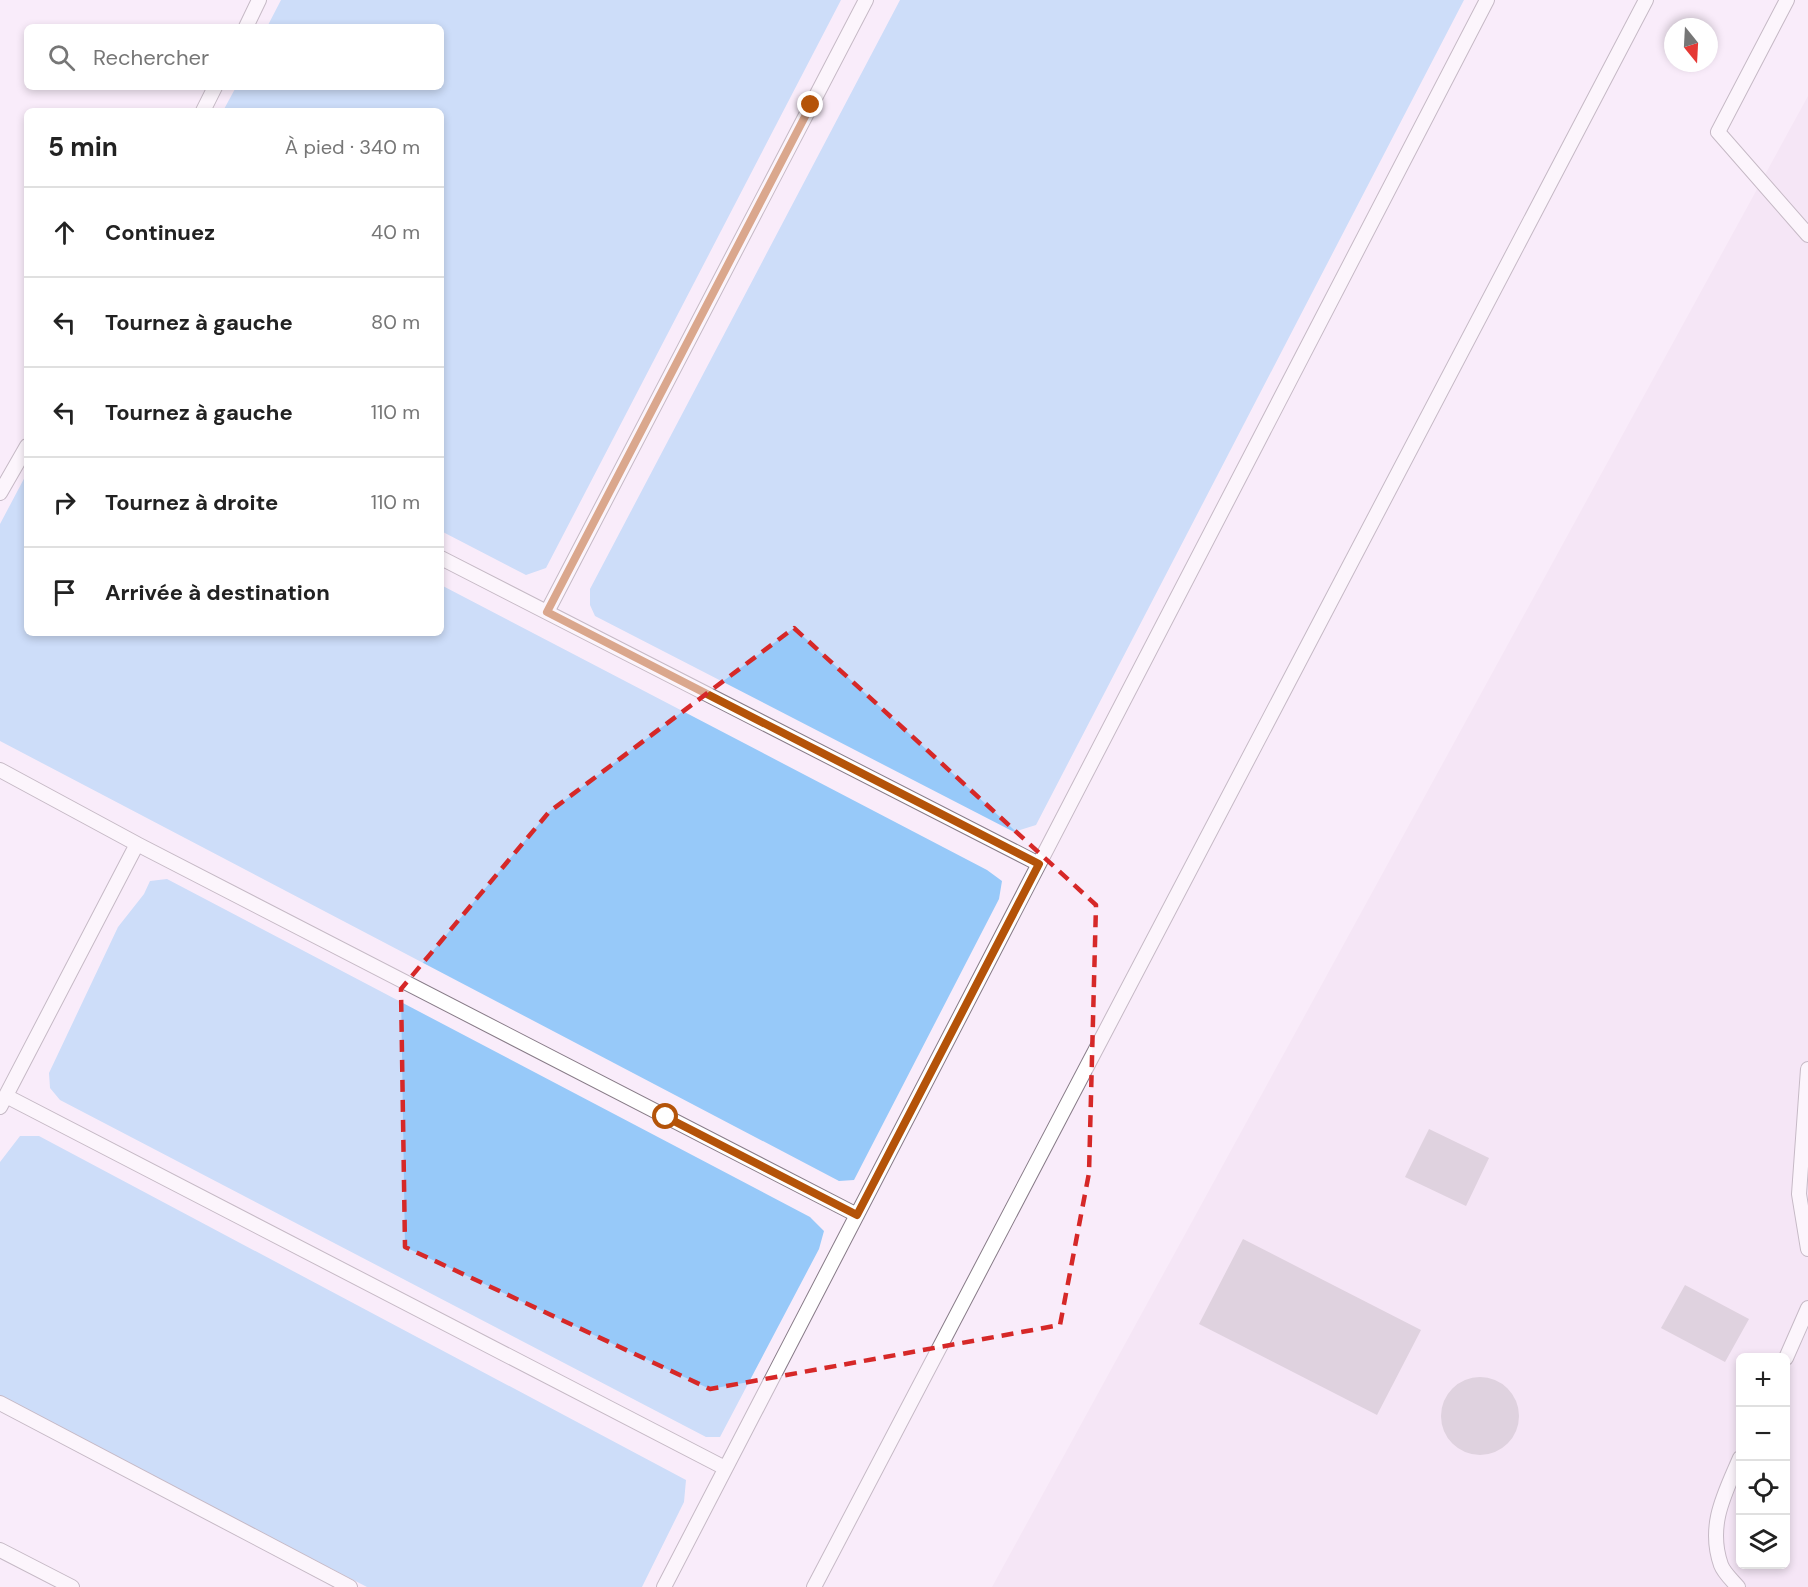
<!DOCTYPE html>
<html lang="fr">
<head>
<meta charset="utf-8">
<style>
  :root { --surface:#fff; --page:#f2f2f2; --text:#222; --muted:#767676; --line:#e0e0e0 }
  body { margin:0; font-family:"DM Sans",sans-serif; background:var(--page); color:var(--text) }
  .controls { position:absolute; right:18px; bottom:18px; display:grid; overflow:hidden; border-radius:9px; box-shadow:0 3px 9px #0003 }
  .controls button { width:54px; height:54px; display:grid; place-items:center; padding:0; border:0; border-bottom:2px solid var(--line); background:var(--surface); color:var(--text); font:30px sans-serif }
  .compass { position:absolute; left:1664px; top:18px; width:54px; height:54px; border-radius:50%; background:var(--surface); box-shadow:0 3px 9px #0003; rotate:162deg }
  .stop { position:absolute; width:18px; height:18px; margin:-14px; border:4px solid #b45309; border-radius:50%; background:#fff }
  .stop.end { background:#b45309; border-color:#fff; box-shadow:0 2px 6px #0008 }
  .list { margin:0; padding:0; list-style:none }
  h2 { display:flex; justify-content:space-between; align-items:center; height:78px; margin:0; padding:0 24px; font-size:26px }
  h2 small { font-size:20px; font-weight:400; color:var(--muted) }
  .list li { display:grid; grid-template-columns:39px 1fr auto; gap:18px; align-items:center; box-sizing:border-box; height:90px; padding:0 24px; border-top:2px solid var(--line) }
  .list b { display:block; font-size:22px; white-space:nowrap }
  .list em { font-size:20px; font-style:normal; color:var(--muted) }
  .icon { flex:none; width:33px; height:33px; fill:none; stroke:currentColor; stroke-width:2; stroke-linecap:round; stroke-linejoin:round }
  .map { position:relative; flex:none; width:1808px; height:1587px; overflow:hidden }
  .search { position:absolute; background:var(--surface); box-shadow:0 3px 9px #0003; left:24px; top:24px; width:420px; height:66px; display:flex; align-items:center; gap:15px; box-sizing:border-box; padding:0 21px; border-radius:9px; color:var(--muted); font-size:22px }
  .panel { position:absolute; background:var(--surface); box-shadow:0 3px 9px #0003; left:24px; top:108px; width:420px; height:528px; border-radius:9px }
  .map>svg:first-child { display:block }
</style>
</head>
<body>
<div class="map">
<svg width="1808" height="1587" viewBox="0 0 1808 1587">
  <rect width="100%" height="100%" fill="#f9ecfa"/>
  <path fill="#f0ddf1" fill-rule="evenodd" d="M1808,96V1587H992ZM1740,1358H1786V1564H1740Z"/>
  <path fill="#97c9f9" d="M281,0H841L546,568L526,575L441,531V111H223L236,87H441V27H267Z
    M900,0H1464L1036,825L1014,832L595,616L590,605V589Z
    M27,473V633H441V585L987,870L1002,881L999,899L854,1180L839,1181L0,741V524Z
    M167,879L810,1217L824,1231L819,1249L720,1437H706L60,1100L50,1088L49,1073L118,927L144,894L150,881Z
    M20,1136H39L686,1480L684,1502L642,1587H367L0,1398V1162Z"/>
  <path fill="#beb1be" d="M1429,1129L1489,1158L1466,1206L1405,1177Z
    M1243,1239L1421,1330L1377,1415L1199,1324Z
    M1685,1285L1749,1319L1725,1362L1661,1328Z
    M1441 1416a39 39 0 1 1 78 0a39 39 0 1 1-78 0Z"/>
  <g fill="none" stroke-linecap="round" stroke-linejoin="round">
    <g stroke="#877b87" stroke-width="16">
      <path id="service" d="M1787,0L1718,132L1808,235
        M246,27L259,0
        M203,111L215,87
        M0,493L27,446
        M441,558L1039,864
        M547,612L866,0
        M0,770L137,844L0,1107
        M137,844L857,1215
        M1808,1069L1799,1194L1808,1249
        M6,1096L725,1468
        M1786,1358L1808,1308
        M0,1403L350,1587
        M0,1550L72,1587
        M664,1587L1487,0
        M814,1587L1646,0
        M1738,1587C1732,1580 1724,1573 1721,1565C1707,1525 1725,1493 1740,1458"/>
    </g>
    <use href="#service" stroke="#fff" stroke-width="14"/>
  </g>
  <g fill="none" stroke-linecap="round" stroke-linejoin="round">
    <path stroke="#b45309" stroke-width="8" d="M666,1117L857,1215L1039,864L547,612L811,105"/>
  </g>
  <path d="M0 0H1808V1587H0ZM794,628L1096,905L1089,1173L1060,1325L710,1389L405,1247L401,989L549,812Z" fill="#f9ecfa" fill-opacity=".55" fill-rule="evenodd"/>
  <path fill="none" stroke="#d62828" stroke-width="4.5" stroke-dasharray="12 8" stroke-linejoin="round" d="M794,628L1096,905L1089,1173L1060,1325L710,1389L405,1247L401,989L549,812Z"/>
</svg>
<div class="controls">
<button>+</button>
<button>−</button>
<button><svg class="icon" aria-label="locate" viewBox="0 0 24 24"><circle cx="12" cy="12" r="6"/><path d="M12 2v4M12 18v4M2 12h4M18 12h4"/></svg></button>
<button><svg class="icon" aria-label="layers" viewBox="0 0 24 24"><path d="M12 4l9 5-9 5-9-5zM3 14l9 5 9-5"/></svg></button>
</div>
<svg class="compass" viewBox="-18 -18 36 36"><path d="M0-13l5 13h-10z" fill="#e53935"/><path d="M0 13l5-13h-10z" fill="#767676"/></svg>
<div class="stop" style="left:666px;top:1117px"></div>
<div class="stop end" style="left:811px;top:105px"></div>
<div class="search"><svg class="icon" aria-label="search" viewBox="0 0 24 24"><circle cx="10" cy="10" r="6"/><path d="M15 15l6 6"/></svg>Rechercher</div>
<section class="panel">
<h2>5 min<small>À pied · 340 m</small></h2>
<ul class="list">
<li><svg class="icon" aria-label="ahead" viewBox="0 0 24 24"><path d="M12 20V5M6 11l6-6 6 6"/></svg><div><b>Continuez</b></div><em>40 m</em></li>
<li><svg class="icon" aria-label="left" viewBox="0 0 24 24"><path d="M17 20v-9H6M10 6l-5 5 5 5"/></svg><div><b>Tournez à gauche</b></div><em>80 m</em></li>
<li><svg class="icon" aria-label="left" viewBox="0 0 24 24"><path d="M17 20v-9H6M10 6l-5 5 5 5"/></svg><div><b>Tournez à gauche</b></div><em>110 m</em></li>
<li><svg class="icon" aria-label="right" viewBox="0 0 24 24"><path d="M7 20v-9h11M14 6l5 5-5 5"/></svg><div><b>Tournez à droite</b></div><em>110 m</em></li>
<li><svg class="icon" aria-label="arrive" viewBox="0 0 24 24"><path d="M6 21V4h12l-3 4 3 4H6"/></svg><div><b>Arrivée à destination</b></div></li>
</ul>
</section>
</div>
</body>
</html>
